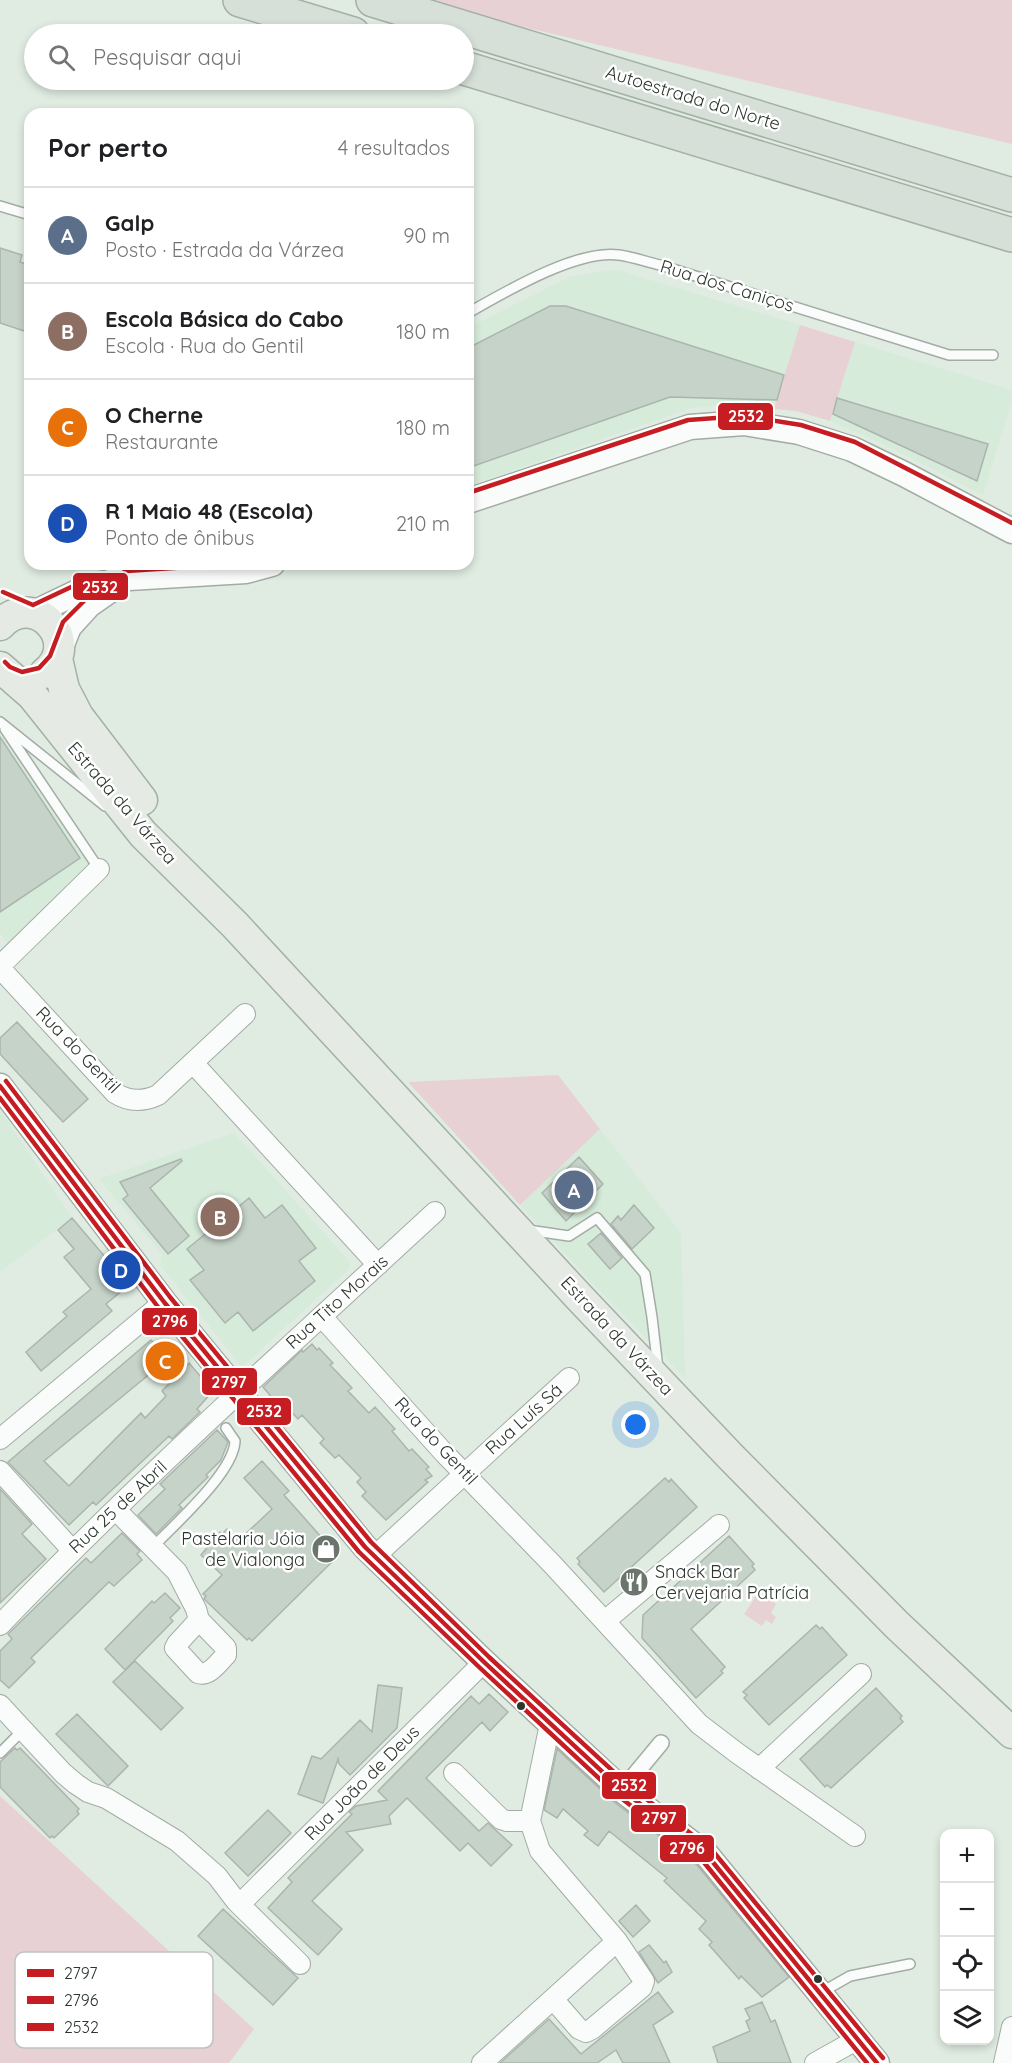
<!DOCTYPE html>
<html lang="pt">
<head>
<meta charset="utf-8">
<style>
  :root { --surface:#fff; --page:#f2f2f2; --text:#202124; --muted:#757577; --line:#e0e0e0; --accent:#db2777 }
  body { margin:0; font-family:Quicksand,sans-serif; background:var(--page); color:var(--text) }
  .controls { position:absolute; right:18px; bottom:18px; display:grid; overflow:hidden; border-radius:12px; box-shadow:0 3px 9px #0003 }
  .controls button { width:54px; height:54px; display:grid; place-items:center; padding:0; border:0; border-bottom:2px solid var(--line); background:var(--surface); color:var(--text); font:30px sans-serif }
  .you { position:absolute; left:636px; top:1425px; width:21px; height:21px; margin:-15px; border:4px solid #fff; border-radius:50%; background:#1a73e8; box-shadow:0 0 0 9px #1a73e833 }
  .badge { display:grid; place-items:center; width:39px; height:39px; border-radius:50%; background:var(--accent); color:#fff; font-size:20px; font-weight:700 }
  .pin { position:absolute; translate:-50% -50%; border:3px solid #fff; box-shadow:0 2px 6px #0006 }
  .list { margin:0; padding:0; list-style:none }
  h2 { display:flex; justify-content:space-between; align-items:center; height:78px; margin:0; padding:0 24px; font-size:26px }
  h2 small { font-size:20px; font-weight:400; color:var(--muted) }
  .list li { display:grid; grid-template-columns:39px 1fr auto; gap:18px; align-items:center; box-sizing:border-box; height:96px; padding:0 24px; border-top:2px solid var(--line) }
  .list b { display:block; font-size:22px; white-space:nowrap }
  .list p { margin:0; font-size:20px; white-space:nowrap; color:var(--muted) }
  .list em { font-size:20px; font-style:normal; color:var(--muted) }
  .icon { flex:none; width:33px; height:33px; fill:none; stroke:currentColor; stroke-width:2; stroke-linecap:round; stroke-linejoin:round }
  .map { position:relative; flex:none; width:1012px; height:2063px; overflow:hidden }
  .search { position:absolute; background:var(--surface); box-shadow:0 3px 9px #0003; left:24px; top:24px; width:450px; height:66px; display:flex; align-items:center; gap:15px; box-sizing:border-box; padding:0 21px; border-radius:33px; color:var(--muted); font-size:22px }
  .panel { position:absolute; background:var(--surface); box-shadow:0 3px 9px #0003; left:24px; top:108px; width:450px; height:462px; border-radius:18px }
  .map>svg:first-child { display:block }
</style>
</head>
<body>
<div class="map">
<svg width="1012" height="2063" viewBox="0 0 1012 2063">
  <rect width="100%" height="100%" fill="#e0ece2"/>
  <path fill="#d6ebda" d="M609,270L621,271L800,325L774,409L738,404L691,408L468,486V328L569,277Z
    M855,342L1012,390V401L983,495L883,444L830,421Z
    M0,731L91,867L7,943L0,933Z
    M0,1110L72,1218L0,1272Z
    M600,1129L681,1233L685,1378L593,1284L520,1205Z
    M234,1133L349,1261V1269L242,1367L160,1265L162,1254L99,1179Z"/>
  <path fill="#e7d1d4" d="M411,0H1012V144Z
    M800,325L855,342L830,421L796,411L774,409Z
    M558,1075L600,1129L520,1205L408,1082Z
    M758,1593L776,1604L771,1613L776,1617L772,1624L766,1620L762,1626L744,1614Z
    M0,1796L254,2029L229,2063H0Z"/>
  <path fill="#c6d3c8" stroke="#abb4ad" stroke-width="1.5" d="M0,248L22,255L20,262L30,265V333L0,323Z
    M550,306H566L784,375L777,400L670,397L468,468V348Z
    M837,398L988,444L977,481L833,414Z
    M0,737L80,858L0,912Z
    M17,1022L88,1099L63,1122L0,1054V1038Z
    M579,1157L603,1184L566,1221L542,1193Z
    M181,1159L182,1161L150,1188L189,1236L168,1254L123,1199L128,1195L120,1182Z
    M249,1198L265,1218L282,1205L316,1248L299,1261L315,1281L253,1331L238,1312L225,1323L190,1280L204,1270L187,1249Z
    M634,1205L654,1228L632,1249L611,1224L618,1216L621,1220Z
    M72,1218L129,1285L106,1304L112,1311L41,1371L26,1352L67,1316L63,1312L91,1289L64,1257L74,1249L58,1230Z
    M601,1233L622,1258L610,1269L588,1244Z
    M151,1340L169,1358L44,1461L69,1486L141,1413L145,1418L166,1396L162,1391L189,1363L213,1391L197,1409L200,1412L172,1439L169,1436L96,1505L93,1502L69,1525L8,1462Z
    M312,1344L317,1350L319,1348L333,1363L330,1365L352,1388L348,1391L369,1413L375,1407L395,1429L392,1431L409,1451L412,1449L429,1467L426,1469L432,1476L425,1480L428,1482L386,1520L362,1496L366,1492L357,1482L361,1478L339,1455L335,1458L320,1443L324,1439L302,1415L298,1419L289,1409L285,1413L263,1387L302,1350L303,1352Z
    M217,1430L228,1442L221,1460L206,1475L208,1477L179,1505L182,1508L156,1534L138,1515L165,1489L160,1484Z
    M262,1461L289,1491L284,1495L338,1556L252,1641L249,1638L247,1640L204,1599L206,1596L203,1594L222,1575L201,1555L220,1532L222,1534L227,1529L239,1540L272,1509L244,1478Z
    M665,1478L669,1482L671,1479L697,1507L604,1592L578,1564L580,1562L577,1558Z
    M0,1489L32,1524L22,1534L46,1559L0,1603Z
    M122,1533L140,1551L137,1554L142,1560L114,1586L109,1582L31,1658L35,1662L9,1688L0,1680V1651L12,1639L8,1634L86,1558L91,1563Z
    M729,1536L754,1564L752,1566L755,1570L691,1629L725,1667L721,1671L723,1673L696,1698L642,1638L643,1615Z
    M165,1593L180,1608L170,1618L173,1621L125,1670L105,1649L152,1601L154,1603Z
    M816,1625L820,1629L822,1627L847,1655L769,1725L744,1698L747,1695L743,1692Z
    M135,1661L183,1708L161,1730L113,1682Z
    M378,1685L402,1688L397,1728L350,1775L339,1764L338,1759L323,1803L298,1794L312,1756L321,1759L360,1720L372,1732Z
    M876,1688L902,1716L900,1718L903,1722L831,1788L827,1785L825,1787L800,1759Z
    M489,1694L508,1712L490,1731L482,1722L426,1778L479,1831L488,1823L512,1845L491,1866L468,1843L460,1851L407,1798L389,1816L391,1824L346,1832L363,1850L312,1901L342,1929L318,1955L268,1908L292,1882L288,1878L352,1814L349,1812L356,1806L387,1800L378,1791L471,1696L479,1704Z
    M77,1714L128,1766L108,1786L56,1734Z
    M15,1748L17,1750L20,1748L79,1809L77,1811L79,1814L54,1838L52,1836L50,1838L0,1787V1762Z
    M557,1749L613,1801L697,1865L789,1977L762,1997L741,1976L739,1979L709,1945L712,1942L699,1929L706,1921L664,1881L667,1878L609,1831L598,1846L584,1835L588,1831L563,1809L557,1818L544,1810Z
    M268,1810L291,1833L248,1876L225,1853Z
    M636,1905L650,1921L633,1937L619,1921Z
    M223,1909L298,1978L273,2005L198,1936Z
    M649,1945L664,1963L666,1961L672,1972L658,1983L639,1952Z
    M658,1992L673,2012L653,2025L670,2063H623L616,2050L597,2063H500L549,2019L581,2054Z
    M762,2002L771,2022L775,2020L791,2063H718L713,2047L750,2031L746,2021L750,2019L745,2009Z"/>
  <g fill="none" stroke-linecap="round" stroke-linejoin="round">
    <g stroke="#a3aca4" stroke-width="12">
      <path id="service" d="M0,206L30,215
        M468,313C505,292 577,249 619,255C633,257 647,262 660,265L949,355H993
        M0,722L105,806
        M5,729L99,869
        M528,1230L569,1236L597,1218L645,1274L652,1317L658,1369
        M154,1546C175,1524 234,1472 235,1441L226,1428
        M0,1753L23,1730
        M822,1992L850,1976L910,1964"/>
    </g>
    <g stroke="#a3aca4" stroke-width="18">
      <path id="pedestrian" d="M622,1790L661,1743"/>
    </g>
    <g stroke="#a3aca4" stroke-width="22">
      <path id="minor" d="M0,966L99,869
        M0,968L115,1093C129,1102 143,1102 158,1095L245,1014
        M193,1063L378,1265
        M322,1317L445,1454L552,1564L699,1724L737,1753L855,1836
        M0,1439L164,1302
        M0,1471L72,1550
        M116,1510L177,1572L196,1609L199,1620L226,1648V1655C218,1663 209,1677 198,1673L175,1648L177,1644L199,1620
        M374,1557L569,1378
        M605,1621L719,1525
        M0,1625C138,1481 288,1348 435,1212
        M0,1705L63,1773L76,1784L88,1792L106,1798L177,1841L217,1876L236,1901L300,1964
        M550,1724L530,1821L540,1851L617,1941L644,1981L642,1987L592,2029L586,2032L579,2029L553,1999
        M759,1769L861,1674
        M454,1773L501,1819L507,1821H530
        M240,1904L484,1662
        M482,2063L617,1941
        M815,2063L858,2039
        M1004,2063L1012,2027"/>
    </g>
    <g stroke="#a3aca4" stroke-width="27">
      <path id="tertiary" d="M468,501L690,427L744,423L799,432L852,449L904,474L1012,531
        M34,613L88,587L129,578L246,571L272,564
        M59,652L69,627L89,605L115,587
        M0,1086L164,1302L365,1547L484,1662L622,1790L707,1855L877,2063"/>
    </g>
    <g stroke="#a3b0a5" stroke-width="33">
      <path id="primary" d="M0,625C34,588 84,642 45,673
        M57,659L64,689L78,716L142,800
        M0,667L32,695L143,834L235,925L579,1297L730,1456L897,1625L1012,1733"/>
    </g>
    <g stroke="#a3b0a5" stroke-width="36">
      <path id="motorway" d="M240,0L353,34
        M373,0L1012,195
        M464,68L1012,235"/>
    </g>
    <use href="#service" stroke="#fafcfb" stroke-width="9"/>
    <use href="#pedestrian" stroke="#fafcfb" stroke-width="15"/>
    <use href="#minor" stroke="#fafcfb" stroke-width="20"/>
    <use href="#tertiary" stroke="#fafcfb" stroke-width="24"/>
    <use href="#primary" stroke="#e5eae5" stroke-width="30"/>
    <use href="#motorway" stroke="#d6dfd8" stroke-width="33"/>
    <g stroke="#fff" stroke-width="9">
      <path id="bus-1" d="M0,1086L164,1302L365,1547L484,1662L622,1790L707,1855L877,2063"/>
    </g>
    <g stroke="#fff" stroke-width="9">
      <path id="bus-2" d="M0,1098L158,1307L359,1552L479,1667L617,1795L702,1860L867,2063"/>
    </g>
    <g stroke="#fff" stroke-width="9">
      <path id="bus-3" d="M468,493L688,420L744,416L801,425L855,442L1012,523
        M3,592L33,605L86,580L112,574
        M5,662L10,667L22,672L39,668L50,656L63,622L95,590L126,571L237,564
        M6,1081L170,1297L371,1542L489,1657L627,1784L712,1850L883,2058"/>
    </g>
    <use href="#bus-1" stroke="#c61d23" stroke-width="4.5"/>
    <use href="#bus-2" stroke="#c61d23" stroke-width="4.5"/>
    <use href="#bus-3" stroke="#c61d23" stroke-width="4.5"/>
  </g>
  <defs>
    <g id="shop-disc" transform="scale(1.5)"><circle r="9.5" fill="#6b756d" stroke="#fff"/><path d="M-5-2.5h2.3a2.7 3.5 0 0 1 5.4 0H5L5.5 6h-11ZM-1.5-2.5h3a1.5 2.3 0 0 0-3 0Z" fill="#fff"/></g>
    <g id="restaurant-disc" transform="scale(1.5)"><circle r="9.5" fill="#6b756d" stroke="#fff"/><path d="M-5-6h1v4h1v-4h1v4h1v-4h1v5L-1.5 .5V6h-2V.5L-5-1ZM5-6V6H3V1.5H1.5Q1.5-4 5-6Z" fill="#fff"/></g>
  </defs>
  <g fill-rule="evenodd">
    <use href="#shop-disc" x="326" y="1549"/>
    <use href="#restaurant-disc" x="634" y="1582"/>
  </g>
  <g fill="#2c352e" stroke="#fff" stroke-width="2">
    <circle cx="521" cy="1706" r="5"/>
    <circle cx="818" cy="1979" r="5"/>
  </g>
  <g text-anchor="middle" stroke-width="5" stroke-linejoin="round" paint-order="stroke">
    <g font-size="18" fill="#2c352e" stroke="#fff">
      <text transform="translate(693 98) rotate(17)" y="6">Autoestrada do Norte</text>
      <text transform="translate(727 286) rotate(17)" y="6">Rua dos Caniços</text>
      <text transform="translate(122 803) rotate(49)" y="6">Estrada da Várzea</text>
      <text transform="translate(78 1050) rotate(46)" y="6">Rua do Gentil</text>
      <text transform="translate(337 1302) rotate(-42)" y="6">Rua Tito Morais</text>
      <text transform="translate(617 1336) rotate(47)" y="6">Estrada da Várzea</text>
      <text transform="translate(524 1419) rotate(-42)" y="6">Rua Luís Sá</text>
      <text transform="translate(436 1441) rotate(47)" y="6">Rua do Gentil</text>
      <text transform="translate(118 1507) rotate(-43)" y="6">Rua 25 de Abril</text>
      <text transform="translate(362 1783) rotate(-45)" y="6">Rua João de Deus</text>
    </g>
    <g font-size="18" fill="#2c352e" stroke="#fff" text-anchor="end">
      <text x="305" y="1545">Pastelaria Jóia<tspan x="305" dy="21">de Vialonga</tspan></text>
      <text x="655" y="1578" text-anchor="start">Snack Bar<tspan x="655" dy="21">Cervejaria Patrícia</tspan></text>
    </g>
  </g>
  <rect x="15" y="1952" width="198" height="96" rx="9" fill="#fff" stroke="#c0c2c0" stroke-width="1.5"/>
  <rect x="27" y="1969" width="27" height="8" fill="#c61d23"/>
  <rect x="27" y="1996" width="27" height="8" fill="#c61d23"/>
  <rect x="27" y="2023" width="27" height="8" fill="#c61d23"/>
  <g font-size="16" fill="#2c352e">
    <text x="64" y="1979">2797</text>
    <text x="64" y="2006">2796</text>
    <text x="64" y="2033">2532</text>
  </g>
  <g stroke="#fff" stroke-width="2">
    <rect x="717" y="402" width="57" height="29" rx="6" fill="#c61d23"/>
    <rect x="72" y="572" width="57" height="29" rx="6" fill="#c61d23"/>
    <rect x="141" y="1307" width="57" height="29" rx="6" fill="#c61d23"/>
    <rect x="201" y="1367" width="57" height="29" rx="6" fill="#c61d23"/>
    <rect x="236" y="1397" width="56" height="29" rx="6" fill="#c61d23"/>
    <rect x="601" y="1771" width="56" height="29" rx="6" fill="#c61d23"/>
    <rect x="630" y="1804" width="57" height="29" rx="6" fill="#c61d23"/>
    <rect x="659" y="1834" width="56" height="29" rx="6" fill="#c61d23"/>
  </g>
  <g font-size="16" text-anchor="middle" font-weight="bold" fill="#fff">
    <text x="746" y="422">2532</text>
    <text x="100" y="593">2532</text>
    <text x="170" y="1327">2796</text>
    <text x="229" y="1388">2797</text>
    <text x="264" y="1417">2532</text>
    <text x="629" y="1791">2532</text>
    <text x="659" y="1824">2797</text>
    <text x="687" y="1854">2796</text>
  </g>
</svg>
<div class="controls">
<button>+</button>
<button>−</button>
<button><svg class="icon" aria-label="locate" viewBox="0 0 24 24"><circle cx="12" cy="12" r="6"/><path d="M12 2v4M12 18v4M2 12h4M18 12h4"/></svg></button>
<button><svg class="icon" aria-label="layers" viewBox="0 0 24 24"><path d="M12 4l9 5-9 5-9-5zM3 14l9 5 9-5"/></svg></button>
</div>
<div class="you"></div>
<div class="pin badge" style="left:574px;top:1190px;background:#5c6f8a">A</div>
<div class="pin badge" style="left:220px;top:1217px;background:#8d6e63">B</div>
<div class="pin badge" style="left:165px;top:1361px;background:#e8710a">C</div>
<div class="pin badge" style="left:121px;top:1270px;background:#1a4fb4">D</div>
<div class="search"><svg class="icon" aria-label="search" viewBox="0 0 24 24"><circle cx="10" cy="10" r="6"/><path d="M15 15l6 6"/></svg>Pesquisar aqui</div>
<section class="panel">
<h2>Por perto<small>4 resultados</small></h2>
<ul class="list">
<li><span class="badge" style="background:#5c6f8a">A</span><div><b>Galp</b><p>Posto · Estrada da Várzea</p></div><em>90 m</em></li>
<li><span class="badge" style="background:#8d6e63">B</span><div><b>Escola Básica do Cabo</b><p>Escola · Rua do Gentil</p></div><em>180 m</em></li>
<li><span class="badge" style="background:#e8710a">C</span><div><b>O Cherne</b><p>Restaurante</p></div><em>180 m</em></li>
<li><span class="badge" style="background:#1a4fb4">D</span><div><b>R 1 Maio 48 (Escola)</b><p>Ponto de ônibus</p></div><em>210 m</em></li>
</ul>
</section>
</div>
</body>
</html>
